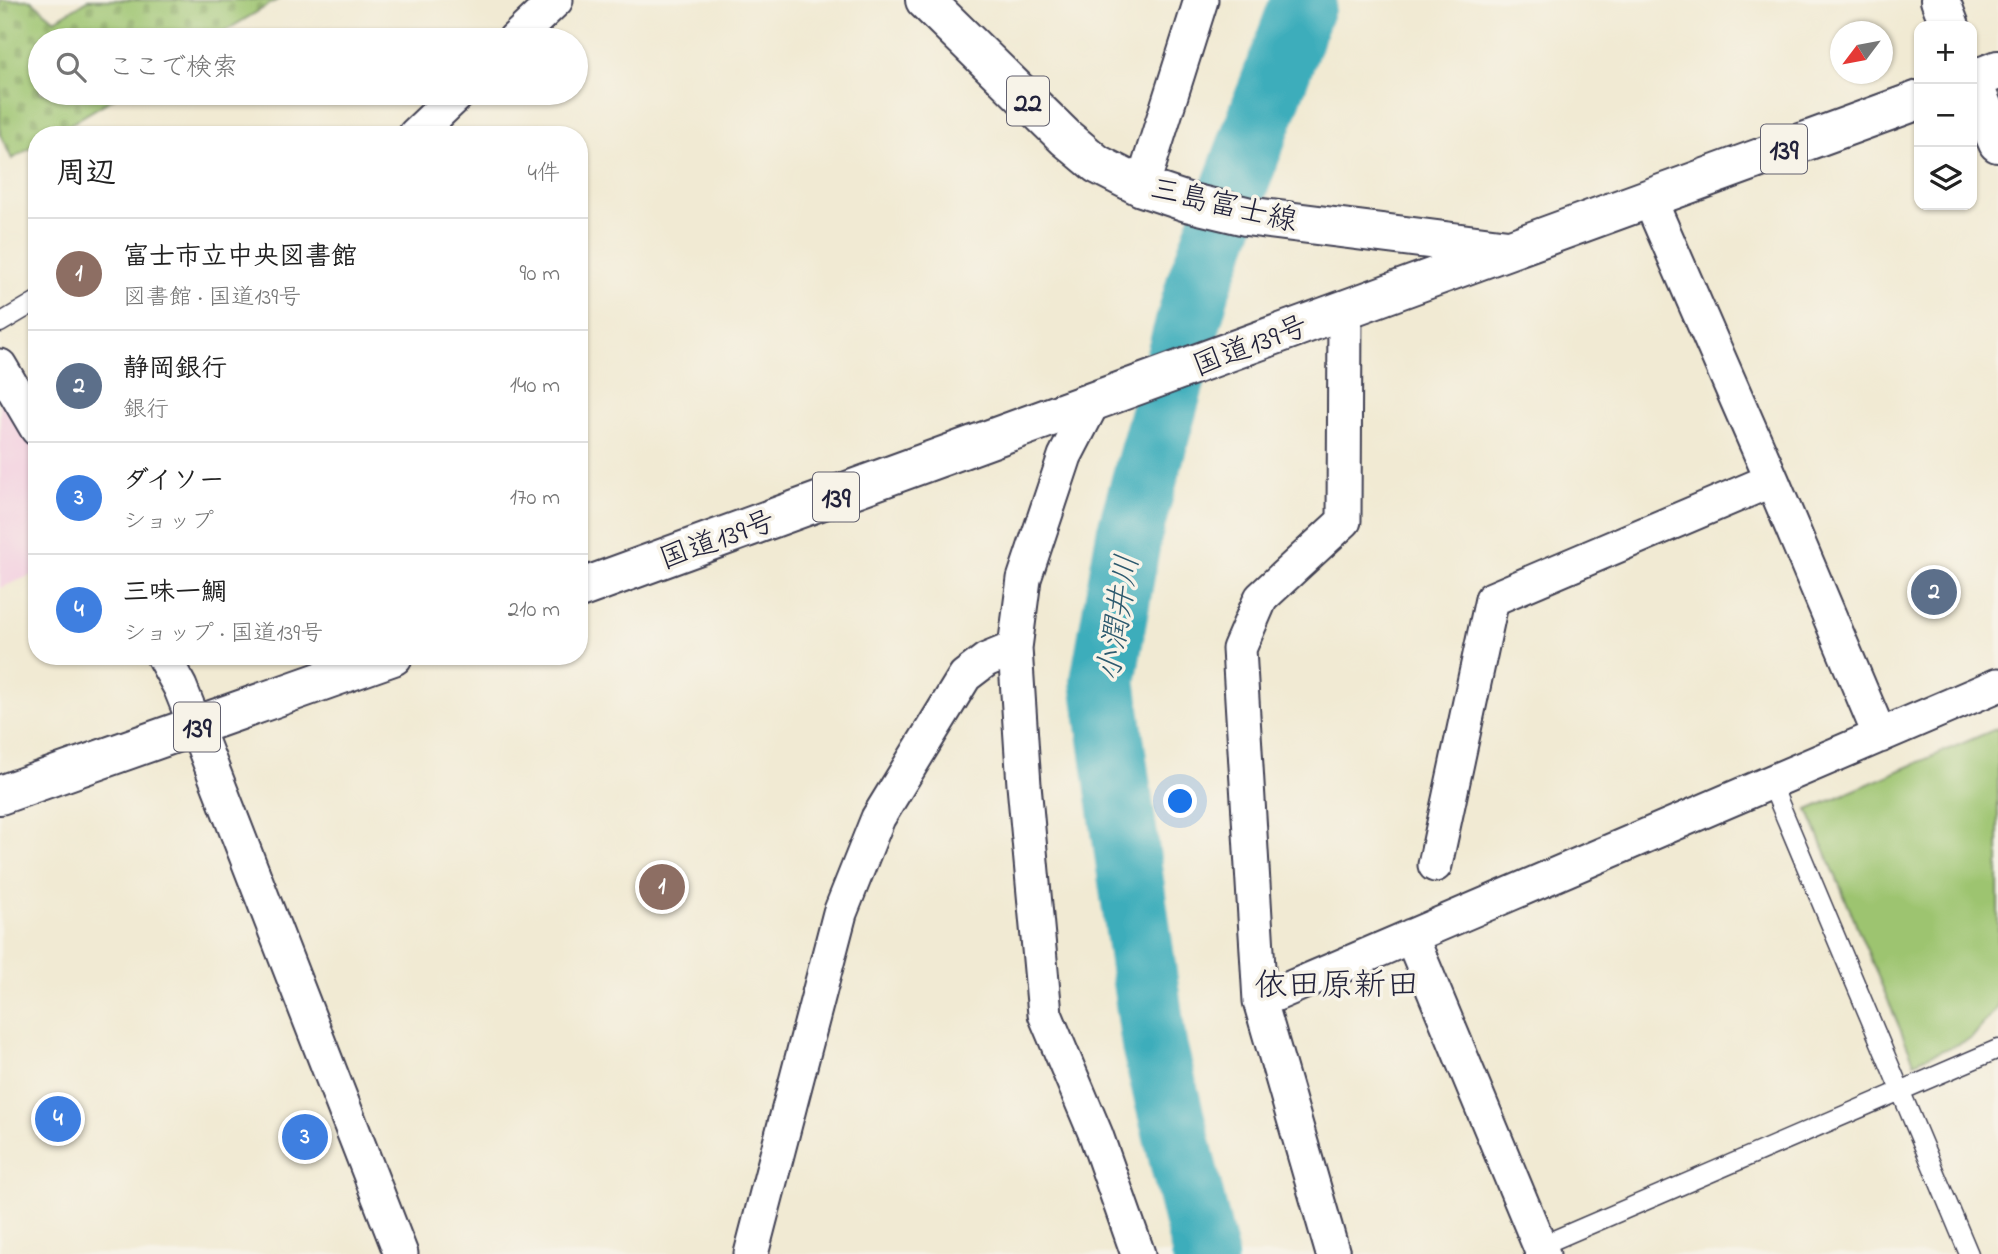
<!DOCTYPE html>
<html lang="ja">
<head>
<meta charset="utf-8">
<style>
  :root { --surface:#fff; --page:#f2f2f2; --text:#222; --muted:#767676; --line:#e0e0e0; --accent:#ea580c }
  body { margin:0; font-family:"Indie Flower","Klee One",sans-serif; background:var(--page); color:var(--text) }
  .controls { position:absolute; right:21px; top:21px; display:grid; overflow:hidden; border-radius:14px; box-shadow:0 2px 5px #0004 }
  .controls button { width:63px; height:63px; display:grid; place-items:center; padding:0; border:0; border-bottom:2px solid var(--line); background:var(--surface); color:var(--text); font:35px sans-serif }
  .compass { position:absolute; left:1830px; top:21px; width:63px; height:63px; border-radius:50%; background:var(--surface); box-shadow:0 2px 5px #0004; rotate:238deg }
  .you { position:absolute; left:1181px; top:802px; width:24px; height:24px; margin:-18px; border:5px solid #fff; border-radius:50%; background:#1a73e8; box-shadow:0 0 0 10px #1a73e833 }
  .badge { display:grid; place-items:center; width:46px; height:46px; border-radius:50%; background:var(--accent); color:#fff; font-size:23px; font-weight:700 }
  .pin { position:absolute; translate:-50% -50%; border:4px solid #fff; box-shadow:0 2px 7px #0006 }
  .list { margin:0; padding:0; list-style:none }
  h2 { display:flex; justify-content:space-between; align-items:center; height:91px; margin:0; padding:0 28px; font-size:30px }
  h2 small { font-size:23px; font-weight:400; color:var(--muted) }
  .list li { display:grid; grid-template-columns:46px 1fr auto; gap:21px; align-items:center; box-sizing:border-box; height:112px; padding:0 28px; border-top:2px solid var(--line) }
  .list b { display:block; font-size:26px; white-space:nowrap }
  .list p { margin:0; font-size:23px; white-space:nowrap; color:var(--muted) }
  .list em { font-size:23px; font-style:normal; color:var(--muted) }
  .icon { flex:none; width:38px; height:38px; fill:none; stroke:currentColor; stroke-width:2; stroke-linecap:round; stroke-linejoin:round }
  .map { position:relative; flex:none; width:1998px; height:1254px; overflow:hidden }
  .search { position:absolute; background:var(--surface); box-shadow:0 2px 5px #0004; left:28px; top:28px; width:560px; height:77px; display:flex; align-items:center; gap:18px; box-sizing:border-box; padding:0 24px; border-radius:38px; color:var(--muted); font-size:26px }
  .panel { position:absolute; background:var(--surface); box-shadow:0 2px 5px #0004; left:28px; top:126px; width:560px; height:539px; border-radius:28px }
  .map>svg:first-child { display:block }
</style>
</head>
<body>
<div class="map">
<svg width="1998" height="1254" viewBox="0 0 1998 1254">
  <defs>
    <pattern id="cemetery-stones" width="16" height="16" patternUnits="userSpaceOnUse" patternTransform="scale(1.75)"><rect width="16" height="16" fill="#9dc46f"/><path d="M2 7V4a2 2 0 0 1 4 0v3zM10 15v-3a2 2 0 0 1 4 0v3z" fill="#87a861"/></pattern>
  </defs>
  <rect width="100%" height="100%" fill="#f7f3e8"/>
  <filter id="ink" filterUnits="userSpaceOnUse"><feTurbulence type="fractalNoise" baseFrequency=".0143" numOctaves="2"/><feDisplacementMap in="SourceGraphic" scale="14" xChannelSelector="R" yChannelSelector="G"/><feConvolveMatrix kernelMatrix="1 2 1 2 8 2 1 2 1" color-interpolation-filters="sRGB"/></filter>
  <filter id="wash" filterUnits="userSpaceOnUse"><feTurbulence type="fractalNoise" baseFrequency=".00686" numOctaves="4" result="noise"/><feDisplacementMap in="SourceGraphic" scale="28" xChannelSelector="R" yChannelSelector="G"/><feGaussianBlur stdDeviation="1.57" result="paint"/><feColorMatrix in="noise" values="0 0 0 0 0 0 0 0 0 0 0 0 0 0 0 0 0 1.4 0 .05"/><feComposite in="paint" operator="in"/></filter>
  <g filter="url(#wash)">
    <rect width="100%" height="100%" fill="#f1ead3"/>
    <path fill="#f3cfe0" d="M0,390L37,452V573L0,588Z"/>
    <path fill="#9dc46f" stroke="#607355" stroke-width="2" d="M1998,728V1007L1971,1039L1914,1062L1808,810Z"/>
    <path fill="url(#cemetery-stones)" stroke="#607355" stroke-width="2" d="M0,0H31L55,20L88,0H277L210,40H40V93H122L52,135H37V144L12,159L0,134Z"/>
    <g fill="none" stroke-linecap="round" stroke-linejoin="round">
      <path stroke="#3eadbb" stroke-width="66" d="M1205,1254L1154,1045L1103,681L1129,535L1199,284L1304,0"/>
    </g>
  </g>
  <g filter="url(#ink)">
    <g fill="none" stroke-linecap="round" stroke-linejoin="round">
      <g stroke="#414052" stroke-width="21">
        <path id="service" d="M0,323L37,301
          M1771,783L1969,1254
          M1540,1246L1998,1049"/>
      </g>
      <g stroke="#414052" stroke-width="37">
        <path id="minor" d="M514,40L556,0
          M415,135L459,93
          M1142,187L1201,0
          M1649,198L1772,480L1880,736
          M0,366L37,429
          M1092,404L1065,456L1024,579L1015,648L1024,785L1045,1014L1096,1135L1138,1254
          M163,656L180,687L196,727L401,1254
          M1435,865L1492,599L1772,480
          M1411,936L1543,1254
          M1260,1001L1998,685
          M751,1254L840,913L878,818L965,676L986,660L1015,648
          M1333,1254L1260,1001L1239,649L1261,598L1344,521L1345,309"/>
      </g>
      <g stroke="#414052" stroke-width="42">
        <path id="tertiary" d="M1940,0L1950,26
          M1972,82L1998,143"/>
      </g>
      <g stroke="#414052" stroke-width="42">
        <path id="primary" d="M925,0L1066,138L1097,164L1142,187L1187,202L1246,216L1508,249"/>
      </g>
      <g stroke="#414052" stroke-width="42">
        <path id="trunk" d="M1972,80L1998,70
          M579,589C1027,428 1473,263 1919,100
          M0,795L393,656"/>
      </g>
      <use href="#service" stroke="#fff" stroke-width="18"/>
      <use href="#minor" stroke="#fff" stroke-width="33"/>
      <use href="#tertiary" stroke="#fff" stroke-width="38"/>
      <use href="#primary" stroke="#fff" stroke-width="38"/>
      <use href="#trunk" stroke="#fff" stroke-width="38"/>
    </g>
  </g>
  <g text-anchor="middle" stroke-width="7" stroke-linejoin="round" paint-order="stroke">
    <g fill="#f7f3e8" stroke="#62616f" stroke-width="2">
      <rect x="1007" y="76.5" width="42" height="49" rx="5"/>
      <rect x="1761" y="124.5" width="46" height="49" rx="5"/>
      <rect x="813" y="472.5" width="46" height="49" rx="5"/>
      <rect x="174" y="702.5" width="46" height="49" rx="5"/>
    </g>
    <g font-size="28" font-weight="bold" fill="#22223b">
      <text x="1028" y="111">22</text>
      <text x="1784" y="159">139</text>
      <text x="836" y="507">139</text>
      <text x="197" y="737">139</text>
    </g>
    <g font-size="30" fill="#22223b" stroke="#f7f3e8">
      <text transform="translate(1224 204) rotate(13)" y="10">三島富士線</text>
      <text transform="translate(1250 345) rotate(-21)" y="10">国道139号</text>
      <text transform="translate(717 539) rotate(-20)" y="10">国道139号</text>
    </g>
    <g font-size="32" font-style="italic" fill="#2d5a6e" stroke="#f7f3e8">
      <text transform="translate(1117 618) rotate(-81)" y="11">小潤井川</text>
    </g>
    <g font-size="33" fill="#22223b" stroke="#f7f3e8">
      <text x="1337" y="995">依田原新田</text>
    </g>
  </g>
</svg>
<div class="controls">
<button>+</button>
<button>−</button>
<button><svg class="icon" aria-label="layers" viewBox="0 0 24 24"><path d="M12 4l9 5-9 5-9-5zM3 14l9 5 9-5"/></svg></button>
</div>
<svg class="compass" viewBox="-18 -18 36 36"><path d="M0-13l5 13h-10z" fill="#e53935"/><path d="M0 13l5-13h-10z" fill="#767676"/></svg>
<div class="you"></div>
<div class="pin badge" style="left:662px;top:887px;background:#8d6e63">1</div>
<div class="pin badge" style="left:1934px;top:592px;background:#5c6f8a">2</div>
<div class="pin badge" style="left:305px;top:1137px;background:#3f7fe0">3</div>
<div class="pin badge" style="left:58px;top:1119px;background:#3f7fe0">4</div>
<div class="search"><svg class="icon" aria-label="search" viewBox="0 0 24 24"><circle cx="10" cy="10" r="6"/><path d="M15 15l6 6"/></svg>ここで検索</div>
<section class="panel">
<h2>周辺<small>4件</small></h2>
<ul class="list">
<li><span class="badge" style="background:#8d6e63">1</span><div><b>富士市立中央図書館</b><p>図書館 · 国道139号</p></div><em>90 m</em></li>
<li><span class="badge" style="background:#5c6f8a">2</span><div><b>静岡銀行</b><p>銀行</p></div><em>140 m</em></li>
<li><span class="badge" style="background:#3f7fe0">3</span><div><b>ダイソー</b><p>ショップ</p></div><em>170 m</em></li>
<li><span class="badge" style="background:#3f7fe0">4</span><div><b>三味一鯛</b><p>ショップ · 国道139号</p></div><em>210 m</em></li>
</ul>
</section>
</div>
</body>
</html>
